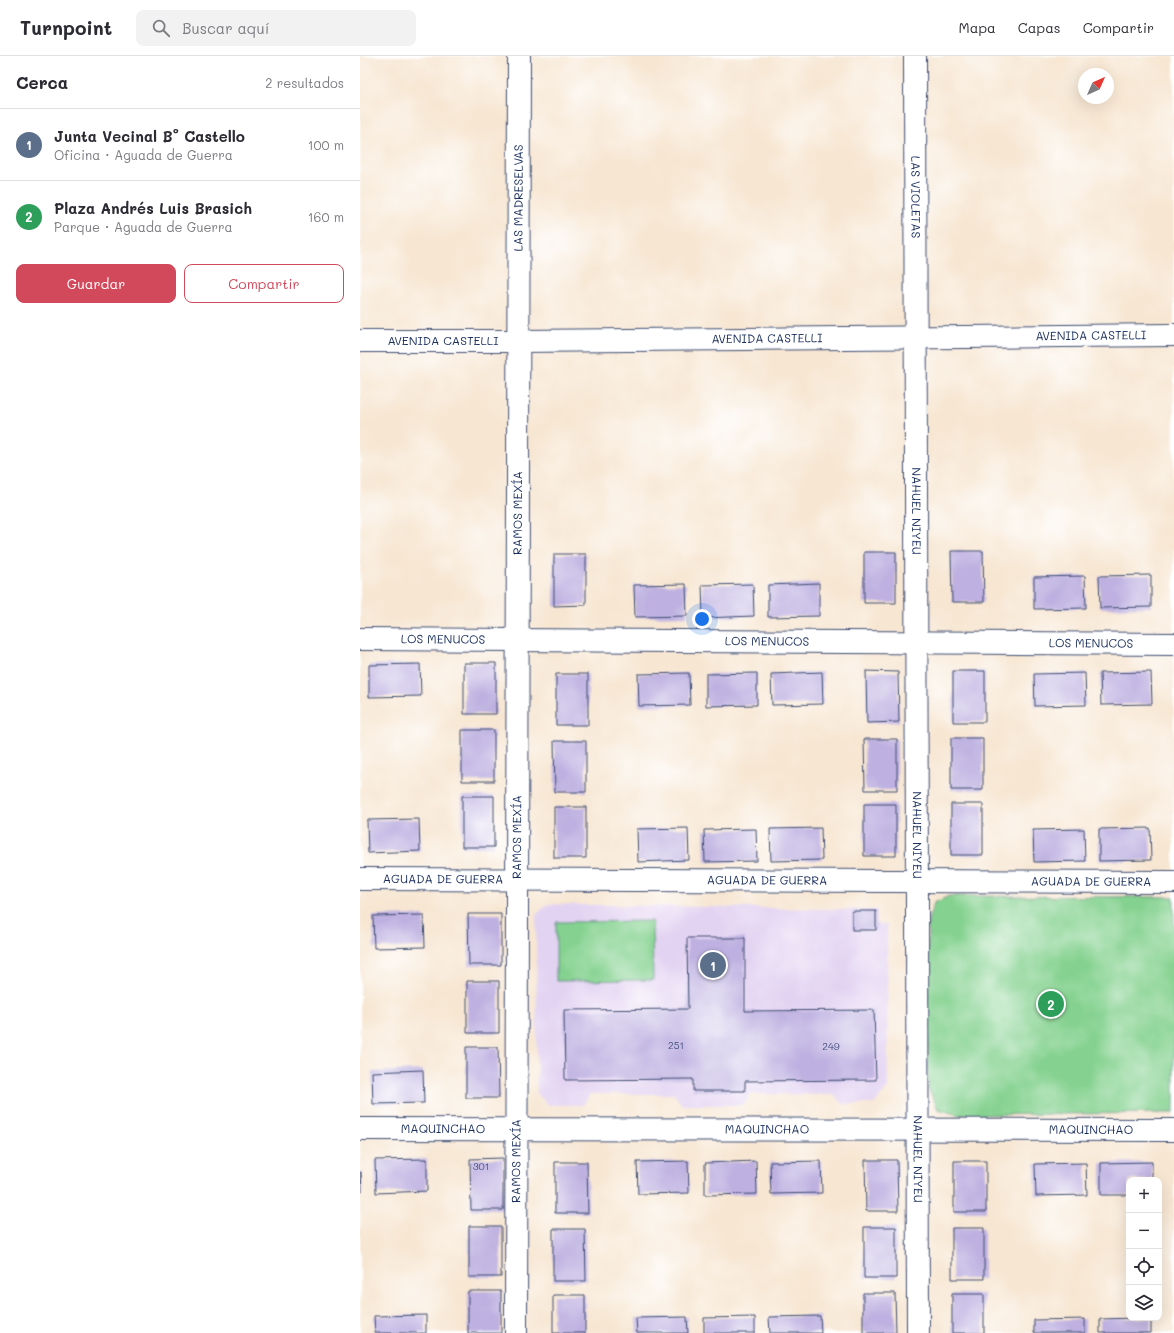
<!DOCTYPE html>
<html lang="es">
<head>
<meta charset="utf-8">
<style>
  :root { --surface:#fff; --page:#f2f2f3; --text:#2b2b33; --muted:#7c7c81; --line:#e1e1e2; --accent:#d1495b }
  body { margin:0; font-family:Mali,sans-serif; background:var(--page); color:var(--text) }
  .controls { position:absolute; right:12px; bottom:12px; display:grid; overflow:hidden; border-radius:8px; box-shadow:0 4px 16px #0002 }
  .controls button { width:36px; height:36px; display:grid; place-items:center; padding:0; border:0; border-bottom:1px solid var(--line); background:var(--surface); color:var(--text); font:20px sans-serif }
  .compass { position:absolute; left:718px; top:12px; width:36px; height:36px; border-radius:50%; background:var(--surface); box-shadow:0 4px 16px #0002; rotate:45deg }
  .you { position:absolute; left:342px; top:563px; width:14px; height:14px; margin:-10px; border:3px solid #fff; border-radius:50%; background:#1a73e8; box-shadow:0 0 0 6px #1a73e833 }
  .badge { display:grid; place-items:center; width:26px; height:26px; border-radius:50%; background:var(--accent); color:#fff; font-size:13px; font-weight:700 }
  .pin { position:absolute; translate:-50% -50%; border:2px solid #fff; box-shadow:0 1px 4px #0006 }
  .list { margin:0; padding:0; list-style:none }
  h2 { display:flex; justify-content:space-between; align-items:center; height:52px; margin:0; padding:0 16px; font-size:17px }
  h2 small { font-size:13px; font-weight:400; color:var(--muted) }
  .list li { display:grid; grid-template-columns:26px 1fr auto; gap:12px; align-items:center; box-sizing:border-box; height:72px; padding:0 16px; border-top:1px solid var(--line) }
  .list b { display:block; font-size:15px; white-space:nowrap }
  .list p { margin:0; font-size:13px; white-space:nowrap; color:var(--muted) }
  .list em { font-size:13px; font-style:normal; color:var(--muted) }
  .actions { display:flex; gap:8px; padding:12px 16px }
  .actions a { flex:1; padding:9px 0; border:1px solid var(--accent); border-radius:8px; text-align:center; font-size:14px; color:var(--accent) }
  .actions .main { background:var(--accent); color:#fff }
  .icon { flex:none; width:22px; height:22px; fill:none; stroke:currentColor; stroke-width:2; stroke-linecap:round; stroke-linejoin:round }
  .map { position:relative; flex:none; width:814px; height:1277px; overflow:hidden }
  header { display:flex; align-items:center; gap:24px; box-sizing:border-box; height:56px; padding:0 20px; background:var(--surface); border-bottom:1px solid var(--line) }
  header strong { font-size:19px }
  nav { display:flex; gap:22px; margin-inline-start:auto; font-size:14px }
  .search { width:280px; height:36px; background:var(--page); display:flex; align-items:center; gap:10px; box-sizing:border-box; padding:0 14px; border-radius:8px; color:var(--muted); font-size:15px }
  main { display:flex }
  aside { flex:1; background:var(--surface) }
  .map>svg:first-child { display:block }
</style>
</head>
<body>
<header>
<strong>Turnpoint</strong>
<div class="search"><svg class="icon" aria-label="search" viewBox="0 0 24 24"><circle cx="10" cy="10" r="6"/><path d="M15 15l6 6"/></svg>Buscar aquí</div>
<nav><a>Mapa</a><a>Capas</a><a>Compartir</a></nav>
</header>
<main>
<aside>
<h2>Cerca<small>2 resultados</small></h2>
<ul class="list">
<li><span class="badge" style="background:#5c6f8a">1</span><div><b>Junta Vecinal B° Castello</b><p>Oficina · Aguada de Guerra</p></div><em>100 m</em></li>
<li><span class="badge" style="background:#2e9e5b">2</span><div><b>Plaza Andrés Luis Brasich</b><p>Parque · Aguada de Guerra</p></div><em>160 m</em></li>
</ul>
<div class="actions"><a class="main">Guardar</a><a>Compartir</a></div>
</aside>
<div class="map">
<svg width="814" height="1277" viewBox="0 0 814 1277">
  <rect width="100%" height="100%" fill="#fff"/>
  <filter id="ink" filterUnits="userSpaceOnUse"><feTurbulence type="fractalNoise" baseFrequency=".025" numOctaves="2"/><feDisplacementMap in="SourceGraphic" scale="8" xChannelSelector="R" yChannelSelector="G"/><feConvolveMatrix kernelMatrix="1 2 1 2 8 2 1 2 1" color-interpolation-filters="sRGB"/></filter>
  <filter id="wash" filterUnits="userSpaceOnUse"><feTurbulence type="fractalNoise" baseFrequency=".012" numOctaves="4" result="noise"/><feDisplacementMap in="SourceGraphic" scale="16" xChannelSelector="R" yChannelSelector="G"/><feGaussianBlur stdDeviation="0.9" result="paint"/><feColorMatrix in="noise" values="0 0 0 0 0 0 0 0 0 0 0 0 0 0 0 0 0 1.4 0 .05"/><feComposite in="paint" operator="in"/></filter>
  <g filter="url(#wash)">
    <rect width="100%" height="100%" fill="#f7e6d2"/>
    <path fill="#e3d3f2" d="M187,848L517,854V868L527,869L528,1032L514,1048H482L475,1039L391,1038L384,1049H322L314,1038H230L223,1049H189L177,1038L176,859Z"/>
    <path fill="#85d290" stroke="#508077" d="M589,840L814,841V1057L598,1059L578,1053L568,1032V864L574,847Z
      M292,865L293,924L196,925V866Z"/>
    <g id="blocks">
      <path fill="#beb1e1" d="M591,495H623L624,546H592Z
        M504,496H536V547H504Z
        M194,498H226V549L194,550Z
        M791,519V551L740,552L739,520Z
        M725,520L726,552L674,553V521Z
        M459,527V560L408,561V529Z
        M326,528L327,560L275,561L274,529Z
        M393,528L394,560L343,562L342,529Z
        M104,607H136V658H104Z
        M60,608L61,640L9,641V609Z
        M506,615L538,616L539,666L507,667Z
        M593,615H625V666H593Z
        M462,616L463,648L412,649L411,618Z
        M791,616L792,648L741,649L740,617Z
        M329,617L330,649L279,650L278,618Z
        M397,617V649L346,650V618Z
        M725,617L726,649L675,650L674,618Z
        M196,618H228V669H196Z
        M102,674H134V725H102Z
        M591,682H623V734H591Z
        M504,683H537V734H505Z
        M194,685H226V736H195Z
        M102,740H134V791H102Z
        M504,748H536V800H504Z
        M591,748H623V799H591Z
        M194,751H226V802H194Z
        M59,763L60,795L8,797L7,764Z
        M328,772L329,804L278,806L277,773Z
        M461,772L462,804L411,805L410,773Z
        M790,772L791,804L739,805V773Z
        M396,773L397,805L345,806L344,774Z
        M724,773L725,805L674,806L673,774Z
        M492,855H516V874H492Z
        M108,858H141V909H109Z
        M64,859L65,891L14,892L13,860Z
        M327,882H385V955L514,954L516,1024L385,1025V1035H333V1023L205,1024L204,954L328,953Z
        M107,925H139V977H107Z
        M106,991H138L139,1042H106Z
        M63,1014L64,1047L13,1048L12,1016Z
        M143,1102V1154H111L110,1103Z
        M67,1103V1135L16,1137L15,1104Z
        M505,1104H537L538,1155H506Z
        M328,1105L329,1137L278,1138L277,1106Z
        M396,1105L397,1138L345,1139V1107Z
        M461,1105L462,1137L411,1138L410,1106Z
        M594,1105H626V1156H594Z
        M195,1106H227L228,1157H195Z
        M792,1106V1124H769V1139H741V1107Z
        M726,1107L727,1139L676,1140L675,1108Z
        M0,1116H1L2,1136H0Z
        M109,1170H141V1221H109Z
        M504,1171H536V1222H504Z
        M592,1172H624V1223H592Z
        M193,1173H225L226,1225H193Z
        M108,1235H141V1277H108Z
        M503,1237H535L536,1277H503Z
        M592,1238H624V1277H592Z
        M193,1239H225V1277H193Z
        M66,1259V1277H15L14,1260Z
        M460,1260L461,1277H410L409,1261Z
        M327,1261L328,1277H277L276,1262Z
        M395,1261V1277H344V1262Z
        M777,1262H791V1277H740V1263Z
        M725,1263V1277H674V1264Z"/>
    </g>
  </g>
  <g filter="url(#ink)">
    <use href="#blocks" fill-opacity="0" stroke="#3c4a6f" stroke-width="1"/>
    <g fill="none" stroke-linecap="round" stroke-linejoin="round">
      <g stroke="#3c4a6f" stroke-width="24">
        <g id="minor">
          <path id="s1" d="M555,0L558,1277"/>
          <path id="s2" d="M0,583L814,588"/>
          <path id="s3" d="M0,823L814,826"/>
          <path id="s4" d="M0,1073L814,1074"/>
          <path id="s5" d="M156,1277L159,0"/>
        </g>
      </g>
      <g stroke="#3c4a6f" stroke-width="24">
        <g id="major">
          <path id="s6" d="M0,285H159L814,279"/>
        </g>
      </g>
      <use href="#minor" stroke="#fff" stroke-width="22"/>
      <use href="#major" stroke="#fff" stroke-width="22"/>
    </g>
  </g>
  <g text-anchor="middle" stroke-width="3" stroke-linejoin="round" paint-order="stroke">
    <g font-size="10" fill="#44507f">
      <text x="316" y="993">251</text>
      <text x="471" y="994">249</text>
      <text x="121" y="1114">301</text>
    </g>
    <g font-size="12" fill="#1b2f5e" stroke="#fff">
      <text dy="4" stroke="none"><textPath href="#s1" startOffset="141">LAS VIOLETAS</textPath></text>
      <text dy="4" stroke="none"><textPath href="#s5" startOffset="1135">LAS MADRESELVAS</textPath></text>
      <text dy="4" stroke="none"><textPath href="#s6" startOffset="731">AVENIDA CASTELLI</textPath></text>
      <text dy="4" stroke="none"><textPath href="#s6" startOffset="407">AVENIDA CASTELLI</textPath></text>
      <text dy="4" stroke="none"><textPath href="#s6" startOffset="83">AVENIDA CASTELLI</textPath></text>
      <text dy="4" stroke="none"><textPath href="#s1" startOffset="455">NAHUEL NIYEU</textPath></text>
      <text dy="4" stroke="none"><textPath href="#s5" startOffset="820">RAMOS MEXÍA</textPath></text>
      <text dy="4" stroke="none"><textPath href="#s2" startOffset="83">LOS MENUCOS</textPath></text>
      <text dy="4" stroke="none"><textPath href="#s2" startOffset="407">LOS MENUCOS</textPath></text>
      <text dy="4" stroke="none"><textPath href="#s2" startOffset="731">LOS MENUCOS</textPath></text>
      <text dy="4" stroke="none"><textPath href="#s1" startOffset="779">NAHUEL NIYEU</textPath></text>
      <text dy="4" stroke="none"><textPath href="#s5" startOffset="496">RAMOS MEXÍA</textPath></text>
      <text dy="4" stroke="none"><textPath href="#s3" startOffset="83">AGUADA DE GUERRA</textPath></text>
      <text dy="4" stroke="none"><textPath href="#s3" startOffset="407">AGUADA DE GUERRA</textPath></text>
      <text dy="4" stroke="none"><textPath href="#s3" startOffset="731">AGUADA DE GUERRA</textPath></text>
      <text dy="4" stroke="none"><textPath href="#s4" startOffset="83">MAQUINCHAO</textPath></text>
      <text dy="4" stroke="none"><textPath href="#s4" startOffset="407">MAQUINCHAO</textPath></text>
      <text dy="4" stroke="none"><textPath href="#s4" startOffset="731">MAQUINCHAO</textPath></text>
      <text dy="4" stroke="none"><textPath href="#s1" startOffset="1103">NAHUEL NIYEU</textPath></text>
      <text dy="4" stroke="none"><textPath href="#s5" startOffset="172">RAMOS MEXÍA</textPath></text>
    </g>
  </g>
</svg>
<div class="controls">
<button>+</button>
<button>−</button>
<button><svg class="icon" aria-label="locate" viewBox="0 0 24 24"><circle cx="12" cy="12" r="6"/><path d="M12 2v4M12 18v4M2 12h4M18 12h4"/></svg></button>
<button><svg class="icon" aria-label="layers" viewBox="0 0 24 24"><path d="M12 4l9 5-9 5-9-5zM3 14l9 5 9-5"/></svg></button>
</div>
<svg class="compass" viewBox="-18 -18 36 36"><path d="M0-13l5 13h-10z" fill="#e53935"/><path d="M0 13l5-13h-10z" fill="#7c7c81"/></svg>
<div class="you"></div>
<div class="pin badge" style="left:353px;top:909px;background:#5c6f8a">1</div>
<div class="pin badge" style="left:691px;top:948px;background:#2e9e5b">2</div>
</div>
</main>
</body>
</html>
